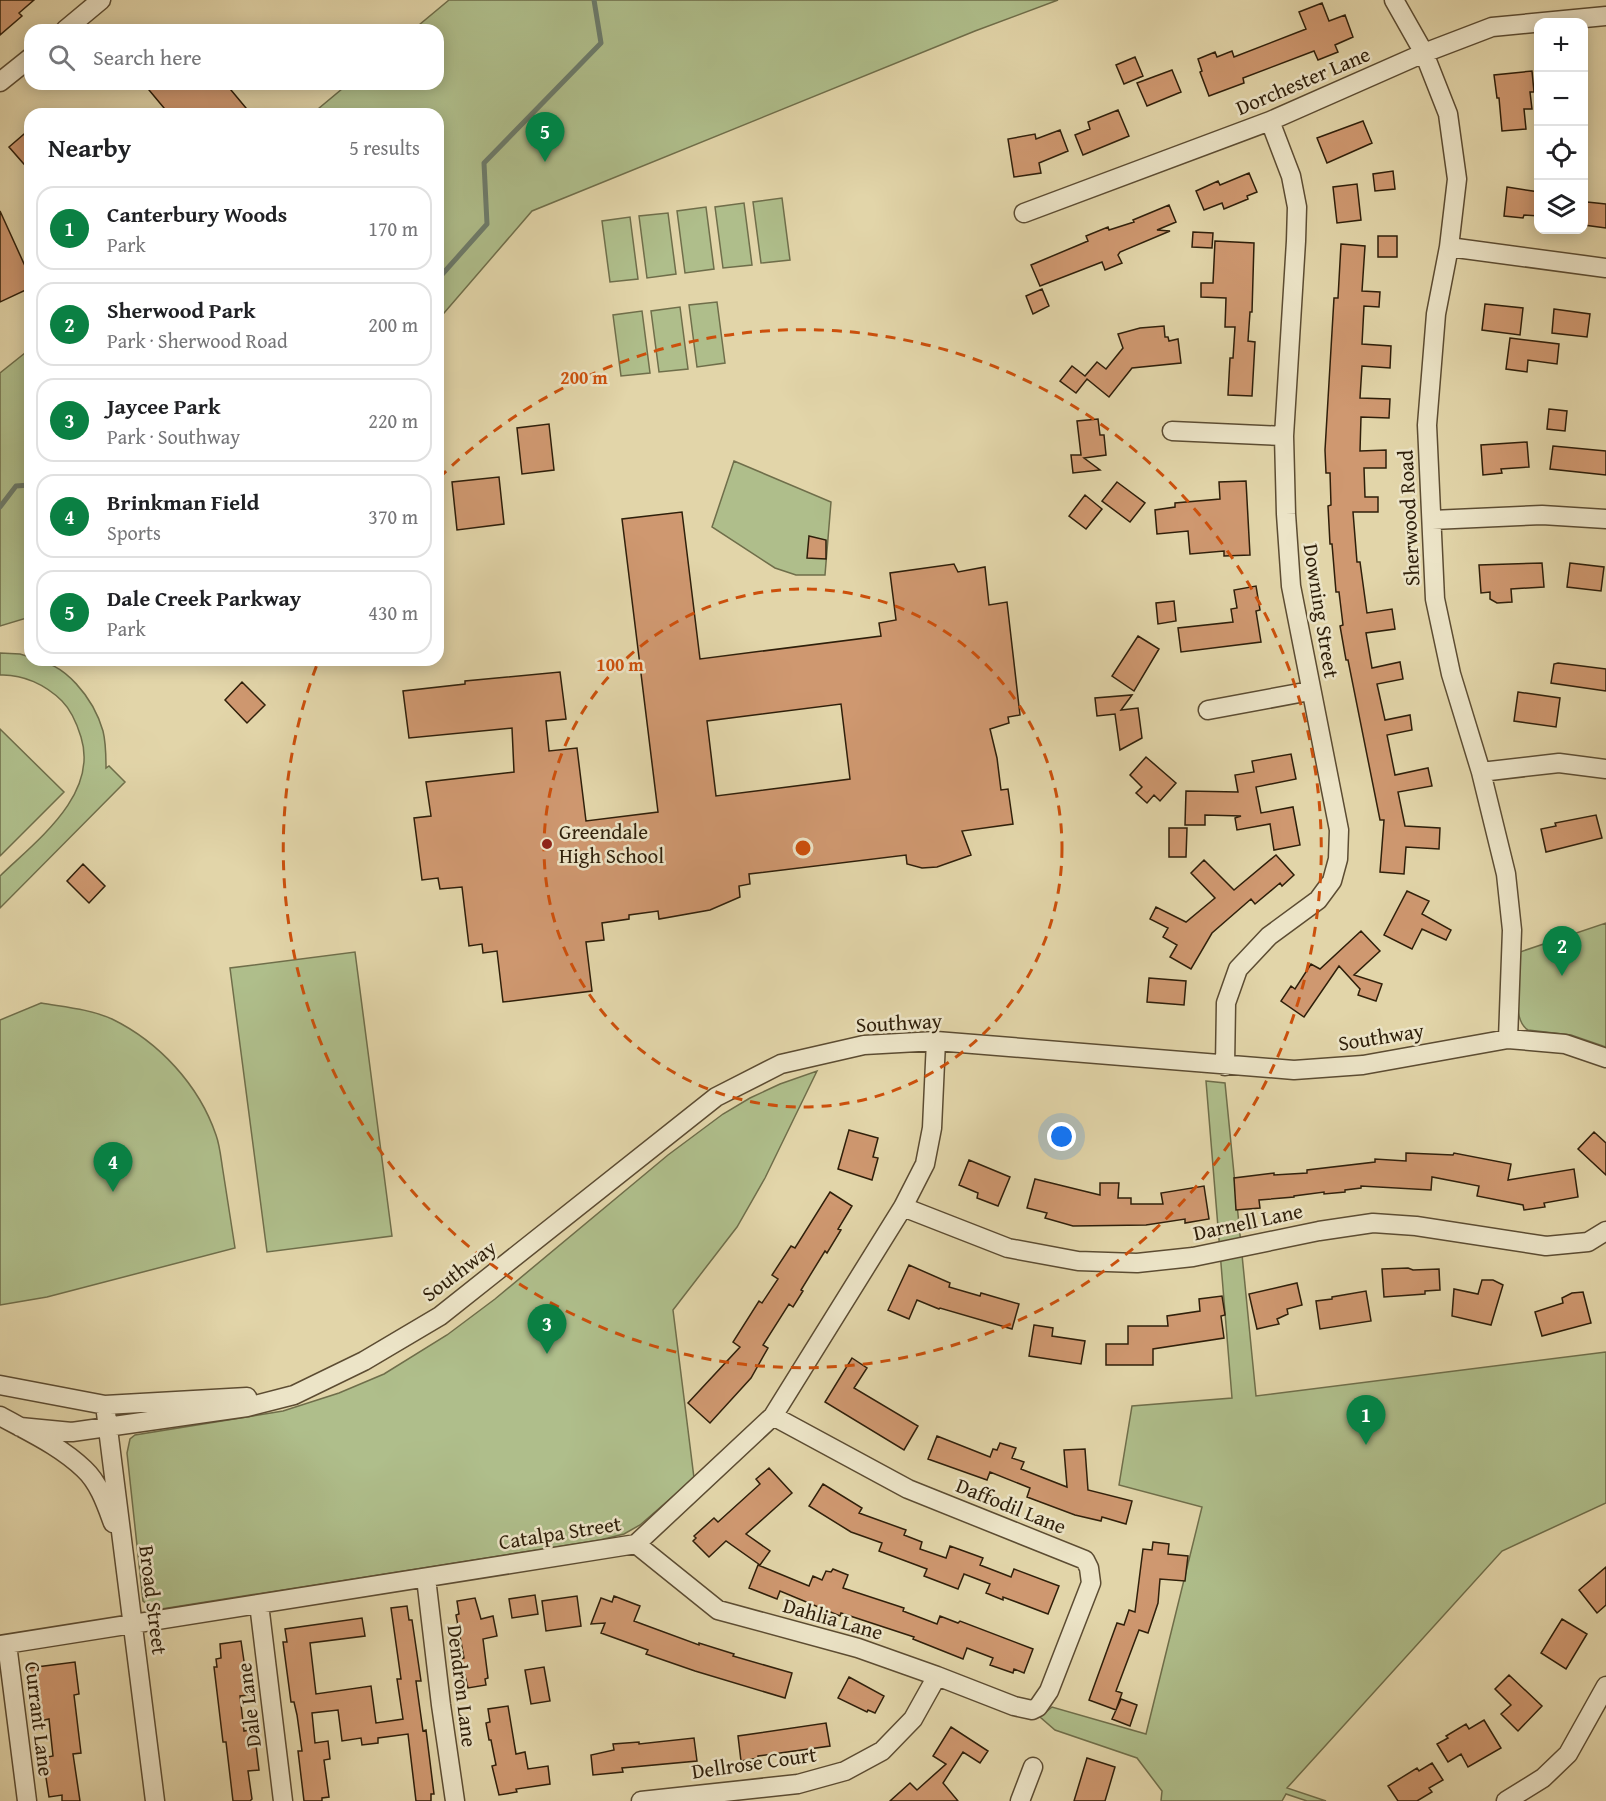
<!DOCTYPE html>
<html lang="en">
<head>
<meta charset="utf-8">
<style>
  :root { --surface:#fff; --page:#f6f6f6; --text:#202124; --muted:#757577; --line:#e0e0e0; --accent:#0b8043 }
  body { margin:0; font-family:"Gentium Book Plus",serif; background:var(--page); color:var(--text) }
  .controls { position:absolute; right:18px; top:18px; display:grid; overflow:hidden; border-radius:12px; box-shadow:0 3px 15px #0003 }
  .controls button { width:54px; height:54px; display:grid; place-items:center; padding:0; border:0; border-bottom:2px solid var(--line); background:var(--surface); color:var(--text); font:30px sans-serif }
  .you { position:absolute; left:1062px; top:1137px; width:21px; height:21px; margin:-15px; border:4px solid #fff; border-radius:50%; background:#1a73e8; box-shadow:0 0 0 9px #1a73e833 }
  .badge { display:grid; place-items:center; width:39px; height:39px; border-radius:50%; background:var(--accent); color:#fff; font-size:20px; font-weight:700 }
  .pin { position:absolute; translate:-50% -50px; filter:drop-shadow(0 2px 3px #0008) }
  .pin::after { content:''; position:absolute; top:32px; width:21px; height:18px; background:inherit; clip-path:polygon(0 0,100% 0,50% 100%) }
  .list { margin:0; padding:0; list-style:none }
  h2 { display:flex; justify-content:space-between; align-items:center; height:78px; margin:0; padding:0 24px; font-size:26px }
  h2 small { font-size:20px; font-weight:400; color:var(--muted) }
  .list li { display:grid; grid-template-columns:39px 1fr auto; gap:18px; align-items:center; box-sizing:border-box; height:84px; margin:0 12px 12px; padding:0 12px; border:2px solid var(--line); border-radius:18px }
  .list b { display:block; font-size:22px; white-space:nowrap }
  .list p { margin:0; font-size:20px; white-space:nowrap; color:var(--muted) }
  .list em { font-size:20px; font-style:normal; color:var(--muted) }
  .icon { flex:none; width:33px; height:33px; fill:none; stroke:currentColor; stroke-width:2; stroke-linecap:round; stroke-linejoin:round }
  .map { position:relative; flex:none; width:1606px; height:1801px; overflow:hidden }
  .search { position:absolute; background:var(--surface); box-shadow:0 3px 15px #0003; left:24px; top:24px; width:420px; height:66px; display:flex; align-items:center; gap:15px; box-sizing:border-box; padding:0 21px; border-radius:18px; color:var(--muted); font-size:22px }
  .panel { position:absolute; background:var(--surface); box-shadow:0 3px 15px #0003; left:24px; top:108px; width:420px; height:558px; border-radius:18px }
  .map>svg:first-child { display:block }
</style>
</head>
<body>
<div class="map">
<svg width="1606" height="1801" viewBox="0 0 1606 1801">
  <rect width="100%" height="100%" fill="#e2d5a9"/>
  <filter id="stains"><feTurbulence type="fractalNoise" baseFrequency=".00333" numOctaves="4"/><feColorMatrix values="0 0 0 0 .2 0 0 0 0 .09 0 0 0 0 .02 0 0 0 .5 -.17"/></filter>
  <radialGradient id="worn" r=".72"><stop offset=".6" stop-color="#630" stop-opacity="0"/><stop offset="1" stop-color="#630" stop-opacity=".3"/></radialGradient>
  <path fill="#afbe8b" stroke="#6f6e4a" stroke-width="1.5" d="M449,0H1058L975,31L532,211L438,320V114H312L348,84H438V30H413Z
    M782,198L790,260L761,263L753,202Z
    M744,203L752,265L723,268L715,207Z
    M706,207L714,269L685,273L677,211Z
    M668,213L676,274L647,278L639,216Z
    M630,217L638,279L610,282L602,221Z
    M717,302L725,363L697,367L689,305Z
    M680,307L688,369L659,372L651,311Z
    M642,311L650,373L621,376L613,315Z
    M30,349V617L0,626V373Z
    M734,461L831,502L825,575H796L775,568L712,527Z
    M0,653L20,654L30,657V660C65,660 94,700 103,731C106,743 106,755 106,768L109,766L125,782L0,908V876C36,841 99,795 81,737C77,724 72,711 62,701C46,685 23,674 0,675Z
    M0,729L64,792L0,856Z
    M1606,923V1047L1571,1035L1528,1030C1510,1019 1519,971 1520,952Z
    M355,952L392,1236L267,1252L230,968Z
    M41,1003C64,1007 90,1009 112,1019C159,1042 199,1085 216,1135C220,1146 221,1159 223,1171C227,1197 231,1222 235,1248L47,1297L0,1305V1020Z
    M817,1071L765,1178L737,1227L673,1310L694,1478L640,1525L624,1534L600,1540L155,1610L143,1601L127,1453L130,1439L135,1435L283,1411L339,1393L384,1374L447,1335L495,1299L668,1155L723,1114L750,1098L780,1084Z
    M1206,1081L1225,1083L1256,1396L1606,1352V1503L1502,1551L1287,1788L1326,1801H1307L1286,1794L1282,1801H1161L1162,1791L1137,1758L1055,1730L1040,1717L1052,1707L1146,1734L1202,1507L1119,1485L1132,1406L1232,1398Z"/>
  <g fill="none" stroke-linecap="round" stroke-linejoin="round">
    <path stroke="#6c7b6b" stroke-width="5" d="M438,279L487,224L484,163L601,43L594,0
      M0,507L16,486L30,485"/>
  </g>
  <path fill="#cf9870" stroke="#2f1f0a" stroke-width="1.5" fill-rule="evenodd" d="M0,0H34L19,13L22,16L0,35Z
    M1322,3L1329,21L1345,15L1353,37L1335,45L1338,52L1318,60L1314,51L1243,78L1244,83L1209,96L1200,72L1202,71L1198,59L1215,52L1217,57L1232,51L1234,57L1306,29L1299,12Z
    M1135,57L1143,76L1124,84L1116,65Z
    M1172,70L1181,92L1147,106L1137,83Z
    M1532,71L1534,92H1530L1532,109H1524L1526,129L1502,131L1499,98H1497L1494,75Z
    M144,84H226L251,114H169Z
    M1118,110L1129,136L1083,155L1075,135L1090,129L1088,122Z
    M1363,121L1372,143L1327,163L1317,138Z
    M30,129V171L9,147Z
    M1060,130L1068,151L1039,163L1041,173L1014,177L1008,139L1035,134L1036,139Z
    M1393,171L1395,189L1375,191L1373,174Z
    M1249,173L1257,192L1247,196L1248,199L1224,209L1222,203L1204,210L1196,191L1218,181L1220,185Z
    M1357,184L1361,220L1337,223L1333,187Z
    M1507,187L1539,192V216L1524,215L1523,218L1504,216Z
    M1587,202L1606,204V228L1584,225Z
    M1169,205L1176,222L1157,230L1170,231L1120,252L1118,255L1122,263L1105,270L1102,262L1040,286L1031,265L1088,241L1086,236L1108,227L1109,230L1134,222L1133,220Z
    M0,211L30,277V288L0,302Z
    M1193,232L1213,233L1212,248L1192,247Z
    M1378,236H1397V257H1378Z
    M1215,241L1254,243L1252,312H1250L1248,341L1255,342L1252,396L1228,395L1230,358H1233L1235,327H1225L1226,298L1201,297V283H1213Z
    M1341,244L1365,246L1362,291L1380,292L1379,307L1364,306L1362,344L1391,346L1390,368L1362,366L1360,398L1390,399L1389,418L1361,417L1360,451L1386,450V468H1364L1365,497H1378V512H1353L1357,562H1360L1367,613L1392,609L1395,629L1366,633L1372,668L1400,662L1403,679L1377,684L1385,720L1410,715L1412,730L1387,735L1395,775L1428,768L1432,786L1398,792L1405,826L1440,828L1439,849L1406,847L1404,874L1380,872L1384,820H1380L1348,660H1346L1340,626L1343,625L1339,592H1336L1332,544H1330L1328,506L1331,505L1330,473H1326L1325,450L1334,298H1338Z
    M1042,289L1049,306L1033,314L1026,296Z
    M1485,304L1523,308L1520,335L1482,330Z
    M1554,309L1590,314L1587,337L1552,333Z
    M1164,326L1165,337H1168L1169,341L1178,339L1181,363L1132,368L1109,397L1087,379L1076,393L1060,381L1072,366L1085,376L1097,362L1106,369L1123,348L1118,334L1140,328Z
    M1510,338L1559,344L1557,364L1528,360L1527,372L1506,369Z
    M1549,409L1567,411L1565,431L1547,429Z
    M1098,419L1100,435H1104L1106,455L1084,458L1100,470L1073,473L1071,455H1081L1077,421Z
    M549,424L554,470L522,474L517,428Z
    M1527,442L1529,467L1501,469L1502,473L1483,475L1481,445Z
    M1553,446L1606,451V475L1550,469Z
    M499,477L504,524L457,530L452,482Z
    M1246,481L1250,555L1224,556V551L1190,554L1188,531L1157,534L1155,510L1175,507V503L1220,499L1219,482Z
    M1117,482L1145,503L1130,522L1102,501Z
    M1085,495L1102,509L1086,529L1069,516Z
    M682,512L700,659L881,636L879,623L896,620L890,573L954,564L958,572L985,567L989,605L1007,602L1020,715L1008,717L1009,723L990,729L997,758L1001,790L1008,789L1013,824L962,831L971,855L937,867L922,868L907,864L906,855L749,874L750,884L739,886L740,897L710,910L659,919L658,911L629,915V919L602,923L604,940L586,942L592,991L503,1002L497,951L483,953L482,944L469,946L462,887L440,889L438,878L422,880L414,818L431,816L426,782L514,772L512,728L409,738L403,691L465,684V681L560,672L566,719L546,721L549,751L577,748L586,821L658,812L622,519ZM841,704L850,779L716,796L707,721Z
    M809,536L826,540V559L807,558Z
    M1542,563L1544,587L1511,589L1512,602L1497,603L1490,599V592L1481,593L1479,565Z
    M1570,563L1604,567L1601,591L1567,587Z
    M1256,586L1260,610L1256,611L1261,642L1181,652L1178,628L1233,622L1231,609L1237,608L1234,590Z
    M1174,601L1176,621L1158,624L1156,603Z
    M1138,636L1159,649L1134,691L1112,676Z
    M1558,663L1606,669V691L1551,683L1554,664Z
    M242,682L265,705L247,723L225,700Z
    M1518,692L1560,698L1556,727L1514,721Z
    M1132,695L1121,710L1138,708L1142,738L1120,750L1115,714L1097,716L1095,698Z
    M1291,754L1296,779L1256,787L1261,813L1293,807L1300,845L1274,850L1270,824L1237,830L1235,818L1241,816L1205,815V825H1185L1186,791L1238,792L1235,775L1254,772L1252,761Z
    M1146,757L1176,783L1160,801L1154,795L1147,803L1136,793L1142,787L1130,775Z
    M1596,815L1602,838L1546,852L1541,829L1556,826L1555,823Z
    M1169,828H1187L1186,857H1169Z
    M1276,855L1294,875L1282,886L1280,883L1255,904L1251,899L1212,933L1191,969L1170,957L1177,945L1163,937L1168,928L1150,919L1156,907L1186,922L1215,898L1191,873L1204,860L1234,890Z
    M83,864L105,886L89,903L67,881Z
    M1407,891L1429,901L1422,914L1451,930L1446,940L1422,929L1412,949L1384,935Z
    M1361,931L1380,951L1354,975L1382,984L1376,1001L1358,995L1360,989L1339,966L1304,1017L1281,1001L1291,986L1295,989L1311,964L1320,969Z
    M1149,978L1186,981L1184,1005L1147,1002Z
    M849,1130L878,1138L873,1157L878,1158L872,1180L838,1169Z
    M1594,1132L1606,1143V1175L1578,1149Z
    M1406,1153L1453,1155L1454,1153L1511,1164L1508,1180L1574,1169L1578,1197L1544,1203L1545,1207L1524,1210L1523,1205L1477,1196L1479,1186L1432,1177L1431,1190L1361,1186V1188L1345,1190V1192L1324,1194V1192L1294,1196V1197L1259,1200L1260,1208L1236,1210L1234,1178L1274,1173V1175L1307,1173V1170L1375,1162V1159L1406,1161Z
    M969,1160L1010,1177L998,1206L977,1198L978,1193L959,1185Z
    M1035,1179L1100,1195V1183H1119L1118,1198H1131V1204H1163L1161,1193L1204,1186L1209,1219L1185,1223V1219L1146,1225L1073,1226L1045,1218L1047,1213L1027,1208Z
    M830,1192L852,1206L838,1229L841,1230L827,1253L825,1251L801,1290L803,1291L793,1307L789,1304L763,1345L768,1348L751,1378L710,1423L688,1403L740,1347L733,1342L759,1301L762,1303L778,1279L772,1275L791,1246L795,1248Z
    M909,1265L950,1283L949,1287L980,1296L981,1293L1019,1304L1012,1329L940,1308L939,1309L917,1300L909,1319L888,1310Z
    M1408,1268L1413,1270L1439,1269L1440,1290L1425,1291V1294L1384,1297L1382,1269Z
    M1482,1280H1493L1503,1285L1491,1325L1452,1316L1454,1289L1478,1294Z
    M1297,1283L1302,1305L1287,1309L1288,1314L1277,1319L1279,1324L1257,1329L1249,1294Z
    M1366,1291L1371,1321L1320,1329L1316,1301L1332,1299V1297Z
    M1583,1292L1591,1323L1542,1336L1535,1312L1563,1303L1562,1298L1572,1293Z
    M1222,1296L1225,1315L1221,1316L1224,1338L1153,1349V1365H1106V1344H1128V1326H1168L1167,1316L1200,1311L1199,1299Z
    M1034,1325L1053,1328L1052,1336L1085,1341L1081,1364L1029,1356Z
    M852,1358L867,1368L854,1388L918,1426L904,1450L825,1402Z
    M937,1436L990,1457L993,1449L997,1450L1000,1443L1016,1448L1012,1458L1024,1462L1021,1469L1067,1487L1064,1450L1085,1449L1088,1490L1132,1501L1126,1524L1102,1517L1101,1521L1075,1515L1027,1497L1030,1488L990,1472L987,1480L928,1459Z
    M769,1468L792,1493L746,1534L770,1551L760,1565L726,1541L709,1557L693,1541L696,1538L694,1536L714,1518L718,1522L760,1484L756,1479Z
    M823,1484L862,1508L859,1513L906,1530L904,1535L922,1542L920,1549L946,1558L950,1546L983,1558L980,1565L1011,1577L1014,1569L1059,1586L1048,1614L1003,1597V1600L986,1593L990,1584L964,1574L958,1589L924,1576L927,1569L879,1551L882,1543L851,1532L809,1506Z
    M1153,1542L1169,1544L1168,1554L1188,1556L1185,1581L1160,1579L1158,1603L1148,1633L1139,1630L1116,1691L1122,1693L1116,1710L1089,1700L1117,1623L1124,1625L1129,1610L1135,1612L1143,1549L1152,1550Z
    M758,1565L809,1586L813,1576L822,1580L826,1571L831,1572L833,1569L848,1575L843,1588L904,1608L903,1611L937,1624L940,1616L958,1623L960,1621L1033,1649L1024,1673L1014,1669L1013,1673L990,1665L993,1658L967,1648L963,1659L913,1639L914,1637L841,1613L840,1616L780,1591L777,1599L749,1588Z
    M1606,1567V1605L1597,1613L1579,1590Z
    M535,1595L538,1614L512,1618L509,1599Z
    M577,1596L581,1626L546,1631L542,1601Z
    M614,1596L640,1606L634,1621L699,1645V1643L734,1654L733,1656L792,1673L785,1698L695,1671L646,1654L648,1650L601,1633L605,1623L591,1624L601,1598L612,1602Z
    M475,1598L481,1619L493,1616L497,1636L483,1639L488,1678L485,1679L486,1685L468,1688L461,1659L464,1658L456,1615L459,1614L457,1601Z
    M407,1606L409,1620H412L421,1681H416L423,1731L426,1730L434,1794H431V1801H416L408,1734L378,1738V1743L362,1745L361,1738L342,1741L338,1710L312,1713L315,1743L328,1741L330,1759L324,1760L329,1797L322,1798V1801H304L298,1751H302L297,1715L294,1702H291L283,1642H287L285,1629L362,1618L365,1636L310,1643L316,1694L371,1686L376,1723L403,1719L397,1679H401L391,1608Z
    M1562,1619L1587,1634L1566,1669L1541,1653Z
    M241,1641L249,1695L240,1696L244,1731L254,1729L259,1770L248,1771L252,1799L250,1801H233L226,1742H223L214,1667H217L216,1659L221,1658L220,1644Z
    M75,1662L79,1694L74,1695L81,1753L73,1754L80,1801H62V1795L49,1797L43,1758L53,1756L49,1719L40,1721L36,1687L32,1688L29,1668Z
    M544,1667L550,1701L531,1704L525,1670Z
    M1509,1675L1542,1706L1518,1731L1501,1714L1511,1705L1495,1689Z
    M849,1677L884,1696L875,1713L868,1710L867,1712L838,1698Z
    M1121,1699L1137,1705L1130,1726L1112,1719Z
    M508,1706L516,1754L525,1752L528,1769L548,1766L550,1784L516,1789L517,1792L499,1795L492,1766L496,1765L491,1740H489L486,1723L490,1722L488,1709Z
    M1484,1720L1501,1748L1468,1767L1461,1754L1448,1762L1437,1744L1448,1738L1446,1736L1466,1724L1469,1729Z
    M826,1723L830,1746L758,1756V1758L741,1761L738,1736Z
    M951,1727L988,1751L980,1763L963,1752L943,1783L958,1801H890L910,1783L917,1790L946,1764L933,1756Z
    M694,1738L697,1761L622,1768L623,1772L593,1775L591,1755L614,1750L613,1744L639,1742V1744Z
    M1087,1758L1115,1767L1105,1801H1074Z
    M1432,1763L1443,1780L1429,1788L1432,1792L1417,1801H1398L1388,1786L1417,1768L1419,1771Z"/>
  <g fill="none" stroke-linecap="round" stroke-linejoin="round">
    <g stroke="#5c4c32" stroke-width="21">
      <path id="street" d="M1394,0L1424,53L1448,114L1457,179L1449,247L1436,314L1427,425L1435,599L1451,674L1481,772L1506,874L1512,930L1508,1039
        M65,30L101,0
        M0,82L30,58
        M1024,213L1270,121L1424,53L1492,27L1606,16
        M1449,247L1606,268
        M1172,431L1284,436
        M1432,520L1542,515L1606,519
        M1208,710L1310,691
        M1481,772L1559,763L1606,769
        M1225,1066L1226,1003L1238,969L1269,936L1318,900L1332,881L1338,859L1339,830L1291,586L1286,514L1284,436L1296,241L1297,207L1291,176L1270,121
        M903,1207L1008,1248L1078,1261L1137,1263L1193,1257L1319,1231L1373,1223L1416,1226L1546,1246L1588,1242L1606,1231
        M0,1385L105,1405L247,1397
        M105,1405L155,1801
        M0,1416C29,1432 60,1446 84,1469C99,1483 106,1504 113,1523
        M20,1427L72,1432L247,1407L294,1395L364,1361L440,1316L716,1097L781,1064L864,1045L936,1041L1294,1070L1363,1065L1508,1039L1565,1044L1606,1058
        M636,1544L718,1610L858,1648L937,1676L1014,1706L1032,1710L1038,1707L1049,1691L1091,1583L1089,1568L1085,1560L908,1489L773,1416
        M426,1578L441,1705L455,1801
        M259,1604L283,1801
        M7,1644L27,1801
        M0,1645L636,1544L773,1416L903,1207L925,1164L932,1128L936,1041
        M641,1801L798,1784L845,1771L882,1751L913,1719L937,1676
        M1020,1801L1033,1767
        M1506,1801L1543,1778L1568,1754L1606,1686"/>
    </g>
    <use href="#street" stroke="#ece4c7" stroke-width="18"/>
  </g>
  <g fill="none" stroke="#cc500c" stroke-width="3" stroke-dasharray="10 8">
    <circle cx="803" cy="848" r="259"/>
    <path d="M439 478A519 519 0 1 1 318 662"/>
  </g>
  <circle fill="#8f2418" stroke="#ece4c7" stroke-width="2" cx="547" cy="844" r="6"/>
  <g text-anchor="middle" stroke-width="5" stroke-linejoin="round" paint-order="stroke">
    <g font-size="21" fill="#2f1f0a" stroke="#ece4c7">
      <text transform="translate(1303 81) rotate(-23)" y="7">Dorchester Lane</text>
      <text transform="translate(1409 518) rotate(-93)" y="7">Sherwood Road</text>
      <text transform="translate(1321 611) rotate(81)" y="7">Downing Street</text>
      <text transform="translate(899 1023) rotate(-3)" y="7">Southway</text>
      <text transform="translate(1381 1037) rotate(-9)" y="7">Southway</text>
      <text transform="translate(1248 1222) rotate(-12)" y="7">Darnell Lane</text>
      <text transform="translate(459 1271) rotate(-37)" y="7">Southway</text>
      <text transform="translate(1011 1506) rotate(22)" y="7">Daffodil Lane</text>
      <text transform="translate(560 1533) rotate(-9)" y="7">Catalpa Street</text>
      <text transform="translate(153 1600) rotate(83)" y="7">Broad Street</text>
      <text transform="translate(833 1619) rotate(16)" y="7">Dahlia Lane</text>
      <text transform="translate(462 1686) rotate(83)" y="7">Dendron Lane</text>
      <text transform="translate(249 1705) rotate(-97)" y="7">Dale Lane</text>
      <text transform="translate(39 1719) rotate(83)" y="7">Currant Lane</text>
      <text transform="translate(754 1763) rotate(-8)" y="7">Dellrose Court</text>
    </g>
    <g font-size="21" fill="#2f1f0a" stroke="#ece4c7" text-anchor="start">
      <text x="559" y="839">Greendale<tspan x="559" dy="24">High School</tspan></text>
    </g>
  </g>
  <circle cx="803" cy="848" r="9" fill="#cc500c" stroke="#ece4c7" stroke-width="3"/>
  <g font-size="18" text-anchor="middle" font-weight="bold" fill="#cc500c" stroke="#ece4c7" stroke-width="5" stroke-linejoin="round" paint-order="stroke">
    <text x="584" y="384">200 m</text>
    <text x="620" y="671">100 m</text>
  </g>
  <rect width="100%" height="100%" filter="url(#stains)"/>
  <rect width="100%" height="100%" fill="url(#worn)"/>
</svg>
<div class="controls">
<button>+</button>
<button>−</button>
<button><svg class="icon" aria-label="locate" viewBox="0 0 24 24"><circle cx="12" cy="12" r="6"/><path d="M12 2v4M12 18v4M2 12h4M18 12h4"/></svg></button>
<button><svg class="icon" aria-label="layers" viewBox="0 0 24 24"><path d="M12 4l9 5-9 5-9-5zM3 14l9 5 9-5"/></svg></button>
</div>
<div class="you"></div>
<div class="pin badge" style="left:1366px;top:1445px">1</div>
<div class="pin badge" style="left:1562px;top:976px">2</div>
<div class="pin badge" style="left:547px;top:1354px">3</div>
<div class="pin badge" style="left:113px;top:1192px">4</div>
<div class="pin badge" style="left:545px;top:162px">5</div>
<div class="search"><svg class="icon" aria-label="search" viewBox="0 0 24 24"><circle cx="10" cy="10" r="6"/><path d="M15 15l6 6"/></svg>Search here</div>
<section class="panel">
<h2>Nearby<small>5 results</small></h2>
<ul class="list">
<li><span class="badge">1</span><div><b>Canterbury Woods</b><p>Park</p></div><em>170 m</em></li>
<li><span class="badge">2</span><div><b>Sherwood Park</b><p>Park · Sherwood Road</p></div><em>200 m</em></li>
<li><span class="badge">3</span><div><b>Jaycee Park</b><p>Park · Southway</p></div><em>220 m</em></li>
<li><span class="badge">4</span><div><b>Brinkman Field</b><p>Sports</p></div><em>370 m</em></li>
<li><span class="badge">5</span><div><b>Dale Creek Parkway</b><p>Park</p></div><em>430 m</em></li>
</ul>
</section>
</div>
</body>
</html>
